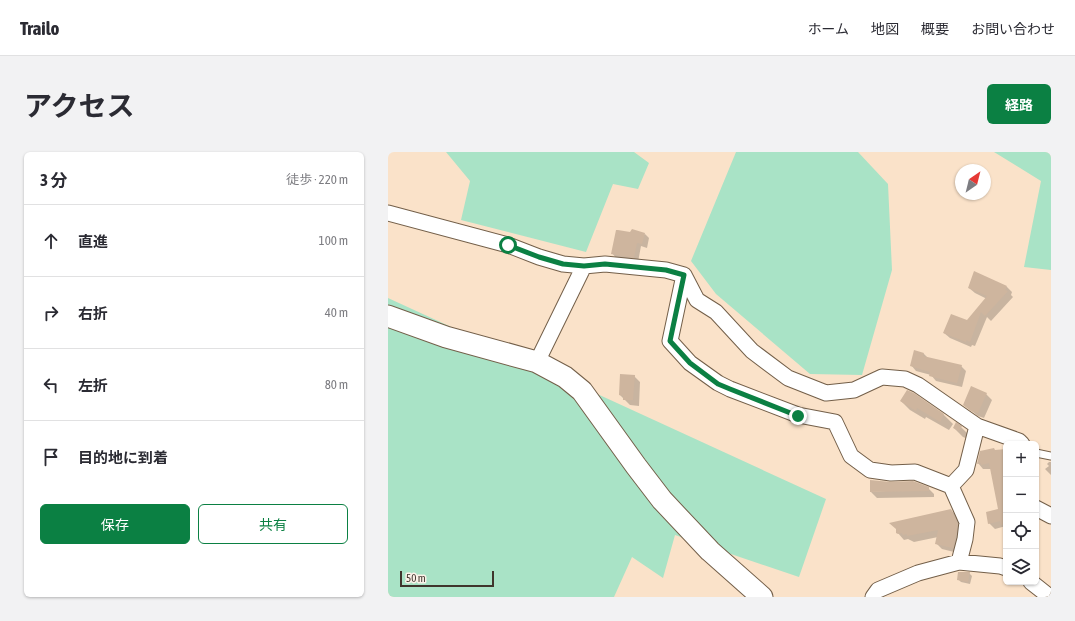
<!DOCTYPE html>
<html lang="ja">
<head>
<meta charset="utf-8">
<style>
  :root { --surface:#fff; --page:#f2f2f3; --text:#2b2b33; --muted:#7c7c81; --line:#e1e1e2; --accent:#0b8043 }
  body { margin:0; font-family:"Asap Condensed","Noto Sans JP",sans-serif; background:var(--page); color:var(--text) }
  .controls { position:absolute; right:12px; bottom:12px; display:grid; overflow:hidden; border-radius:6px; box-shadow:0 1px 3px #0004 }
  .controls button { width:36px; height:36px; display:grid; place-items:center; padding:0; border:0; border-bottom:1px solid var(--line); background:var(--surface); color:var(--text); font:20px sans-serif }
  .compass { position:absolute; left:567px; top:12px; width:36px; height:36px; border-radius:50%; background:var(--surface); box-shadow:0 1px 3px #0004; rotate:35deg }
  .scale { position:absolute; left:12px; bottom:10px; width:94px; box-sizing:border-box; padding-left:4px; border:2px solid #3f352c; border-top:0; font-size:11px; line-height:14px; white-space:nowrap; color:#3f352c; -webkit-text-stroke:3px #fbf2e8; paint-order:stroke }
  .stop { position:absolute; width:12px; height:12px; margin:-9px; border:3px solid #0b8043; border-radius:50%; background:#fff }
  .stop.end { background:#0b8043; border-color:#fff; box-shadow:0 1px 4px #0008 }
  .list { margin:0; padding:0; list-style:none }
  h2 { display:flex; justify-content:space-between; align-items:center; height:52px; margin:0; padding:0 16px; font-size:17px }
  h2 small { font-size:13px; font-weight:400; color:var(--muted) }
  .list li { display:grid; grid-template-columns:26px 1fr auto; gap:12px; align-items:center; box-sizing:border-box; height:72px; padding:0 16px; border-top:1px solid var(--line) }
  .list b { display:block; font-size:15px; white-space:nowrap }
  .list em { font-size:13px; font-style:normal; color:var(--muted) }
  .actions { display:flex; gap:8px; padding:12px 16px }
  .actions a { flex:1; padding:9px 0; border:1px solid var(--accent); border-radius:6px; text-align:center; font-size:14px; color:var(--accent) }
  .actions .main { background:var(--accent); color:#fff }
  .icon { flex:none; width:22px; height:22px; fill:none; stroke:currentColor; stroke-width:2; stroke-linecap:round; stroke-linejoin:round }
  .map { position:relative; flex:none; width:663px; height:445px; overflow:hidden; border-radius:6px }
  header { display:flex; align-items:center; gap:24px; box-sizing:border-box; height:56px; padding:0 20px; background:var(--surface); border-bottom:1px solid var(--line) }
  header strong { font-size:19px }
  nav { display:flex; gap:22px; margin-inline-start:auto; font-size:14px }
  .intro { display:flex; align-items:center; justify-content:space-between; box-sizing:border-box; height:96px; padding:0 24px }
  h1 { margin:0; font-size:28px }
  .button { padding:10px 18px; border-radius:6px; background:var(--accent); color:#fff; font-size:14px; font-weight:700 }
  main { display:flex; gap:24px; padding:0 24px }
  aside { flex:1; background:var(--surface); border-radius:6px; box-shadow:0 1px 3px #0004 }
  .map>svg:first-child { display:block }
</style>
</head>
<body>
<header>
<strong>Trailo</strong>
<nav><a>ホーム</a><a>地図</a><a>概要</a><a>お問い合わせ</a></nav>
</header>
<div class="intro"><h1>アクセス</h1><a class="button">経路</a></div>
<main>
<aside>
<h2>3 分<small>徒歩 · 220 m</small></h2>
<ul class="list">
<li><svg class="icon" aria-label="ahead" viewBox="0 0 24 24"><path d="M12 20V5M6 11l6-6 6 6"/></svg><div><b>直進</b></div><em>100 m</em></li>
<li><svg class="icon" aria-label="right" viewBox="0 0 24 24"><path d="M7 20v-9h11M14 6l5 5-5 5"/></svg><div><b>右折</b></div><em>40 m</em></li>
<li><svg class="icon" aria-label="left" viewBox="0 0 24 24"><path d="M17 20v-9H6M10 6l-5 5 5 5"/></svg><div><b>左折</b></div><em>80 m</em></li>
<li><svg class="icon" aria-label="arrive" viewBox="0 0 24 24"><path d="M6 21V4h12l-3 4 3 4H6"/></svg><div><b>目的地に到着</b></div></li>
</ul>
<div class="actions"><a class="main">保存</a><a>共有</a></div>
</aside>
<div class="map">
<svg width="663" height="445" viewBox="0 0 663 445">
  <rect width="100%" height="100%" fill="#fae2c9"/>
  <path fill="#a9e3c6" d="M58,0H246L261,11L250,37L225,32L198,100L73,68L82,29Z
    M348,0H470L500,32L504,118L474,223L422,222L328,142L303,109Z
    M606,0H663V118L636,115L653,29Z
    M0,146L438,347L411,425L287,383L275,426L244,405L226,445H0Z"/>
  <path fill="#0003" d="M257,82L261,86L259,96L253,94L250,110L228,106L224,101Z
    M619,135L624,140L623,143L625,145L603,169L599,165L587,194L584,193L583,195L562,186L556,181L579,169L599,147L587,141L581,136Z
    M527,200L536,202L540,206L573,214L578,219L574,235L548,229L543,223L528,219L523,213Z
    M246,224L252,230L251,254L242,253L232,243Z
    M525,242L556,263L565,272L561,278L538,265L537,267L522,258L513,249Z
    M598,242L604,248L596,266L590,264L576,253Z
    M573,275L582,284L580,287L575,285L566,276Z
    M618,298V374L607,377L601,371L611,358L604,317H595L590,311L608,299Z
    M661,310H663V323L657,317L661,314L659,312Z
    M540,336L546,342V345L489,346L483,340Z
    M563,358L569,364L575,380L570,401L554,397L548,391L550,385L526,390L520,387L516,388L509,380Z
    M581,421L584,424L582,432L573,430L570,427Z"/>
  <path fill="#ceb59e" d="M244,77L257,81L254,92L249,91L246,106L223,102L228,78H230L242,80Z
    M586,119L619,134L617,138L620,139L597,164L593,160L582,190L578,188V190L555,181L563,162L579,168L599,144L580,136Z
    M526,198L536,201L535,204L574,213L569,231L541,224L542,220L522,214Z
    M232,222L247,223L245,248H235V244L231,243Z
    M583,234L599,241L590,261L583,259L575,253Z
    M519,238L526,241L556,262L552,270L529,256L528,259L512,249Z
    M568,270L574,274L571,279L565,276Z
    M606,296L607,298L618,297V372L613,373L612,369L600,372L598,360L610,357L601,311L593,313V311L589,312L592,299Z
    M482,328L503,330L525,329L541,335V339L482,340Z
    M563,357L570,373L565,396L547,392L550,378L519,384V382L515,383L514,381L510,382L508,381V377L501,371Z
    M570,420H582L580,430L569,428Z"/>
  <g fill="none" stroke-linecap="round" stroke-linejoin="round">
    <g stroke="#735f49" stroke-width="9">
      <path id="lane" d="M648,301L663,304"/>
    </g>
    <g stroke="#735f49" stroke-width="17">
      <path id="street" d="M0,61L120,93L151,105L175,112L196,114L217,112L278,118L296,123L282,189L302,211L330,231L342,237L410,263L447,270L463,304L482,318L503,321L527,320L563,334
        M296,123L309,148L328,160L364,199L400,226L438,241L466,238L494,225L517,227L530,233L589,274L631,289L634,292
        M149,210L196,114
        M648,356L663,364
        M571,410L577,387L579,370L563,334L578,318L589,274
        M643,430L662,445
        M485,445L490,438L530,421L571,410L612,414L618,416"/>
    </g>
    <g stroke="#735f49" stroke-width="23">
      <path id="secondary" d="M0,164L58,185L149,210L177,225L194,239L248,314L274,348L322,399L374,445"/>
    </g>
    <use href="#lane" stroke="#fff" stroke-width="7"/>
    <use href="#street" stroke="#fff" stroke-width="15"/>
    <use href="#secondary" stroke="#fff" stroke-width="21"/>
  </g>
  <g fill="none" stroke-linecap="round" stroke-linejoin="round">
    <path stroke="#0b8043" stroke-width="5" d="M120,93L151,105L175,112L196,114L217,112L278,118L296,123L282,189L302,211L330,232L342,237L410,264"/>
  </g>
</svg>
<div class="controls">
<button>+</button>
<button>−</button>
<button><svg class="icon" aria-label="locate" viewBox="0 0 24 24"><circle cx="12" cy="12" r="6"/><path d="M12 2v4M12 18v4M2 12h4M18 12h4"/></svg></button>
<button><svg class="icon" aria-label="layers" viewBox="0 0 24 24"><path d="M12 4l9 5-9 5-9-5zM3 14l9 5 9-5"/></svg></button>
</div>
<svg class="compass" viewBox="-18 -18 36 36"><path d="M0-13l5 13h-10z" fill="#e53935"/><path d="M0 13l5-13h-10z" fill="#7c7c81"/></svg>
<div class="scale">50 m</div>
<div class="stop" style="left:120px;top:93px"></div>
<div class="stop end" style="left:410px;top:264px"></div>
</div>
</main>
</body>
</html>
